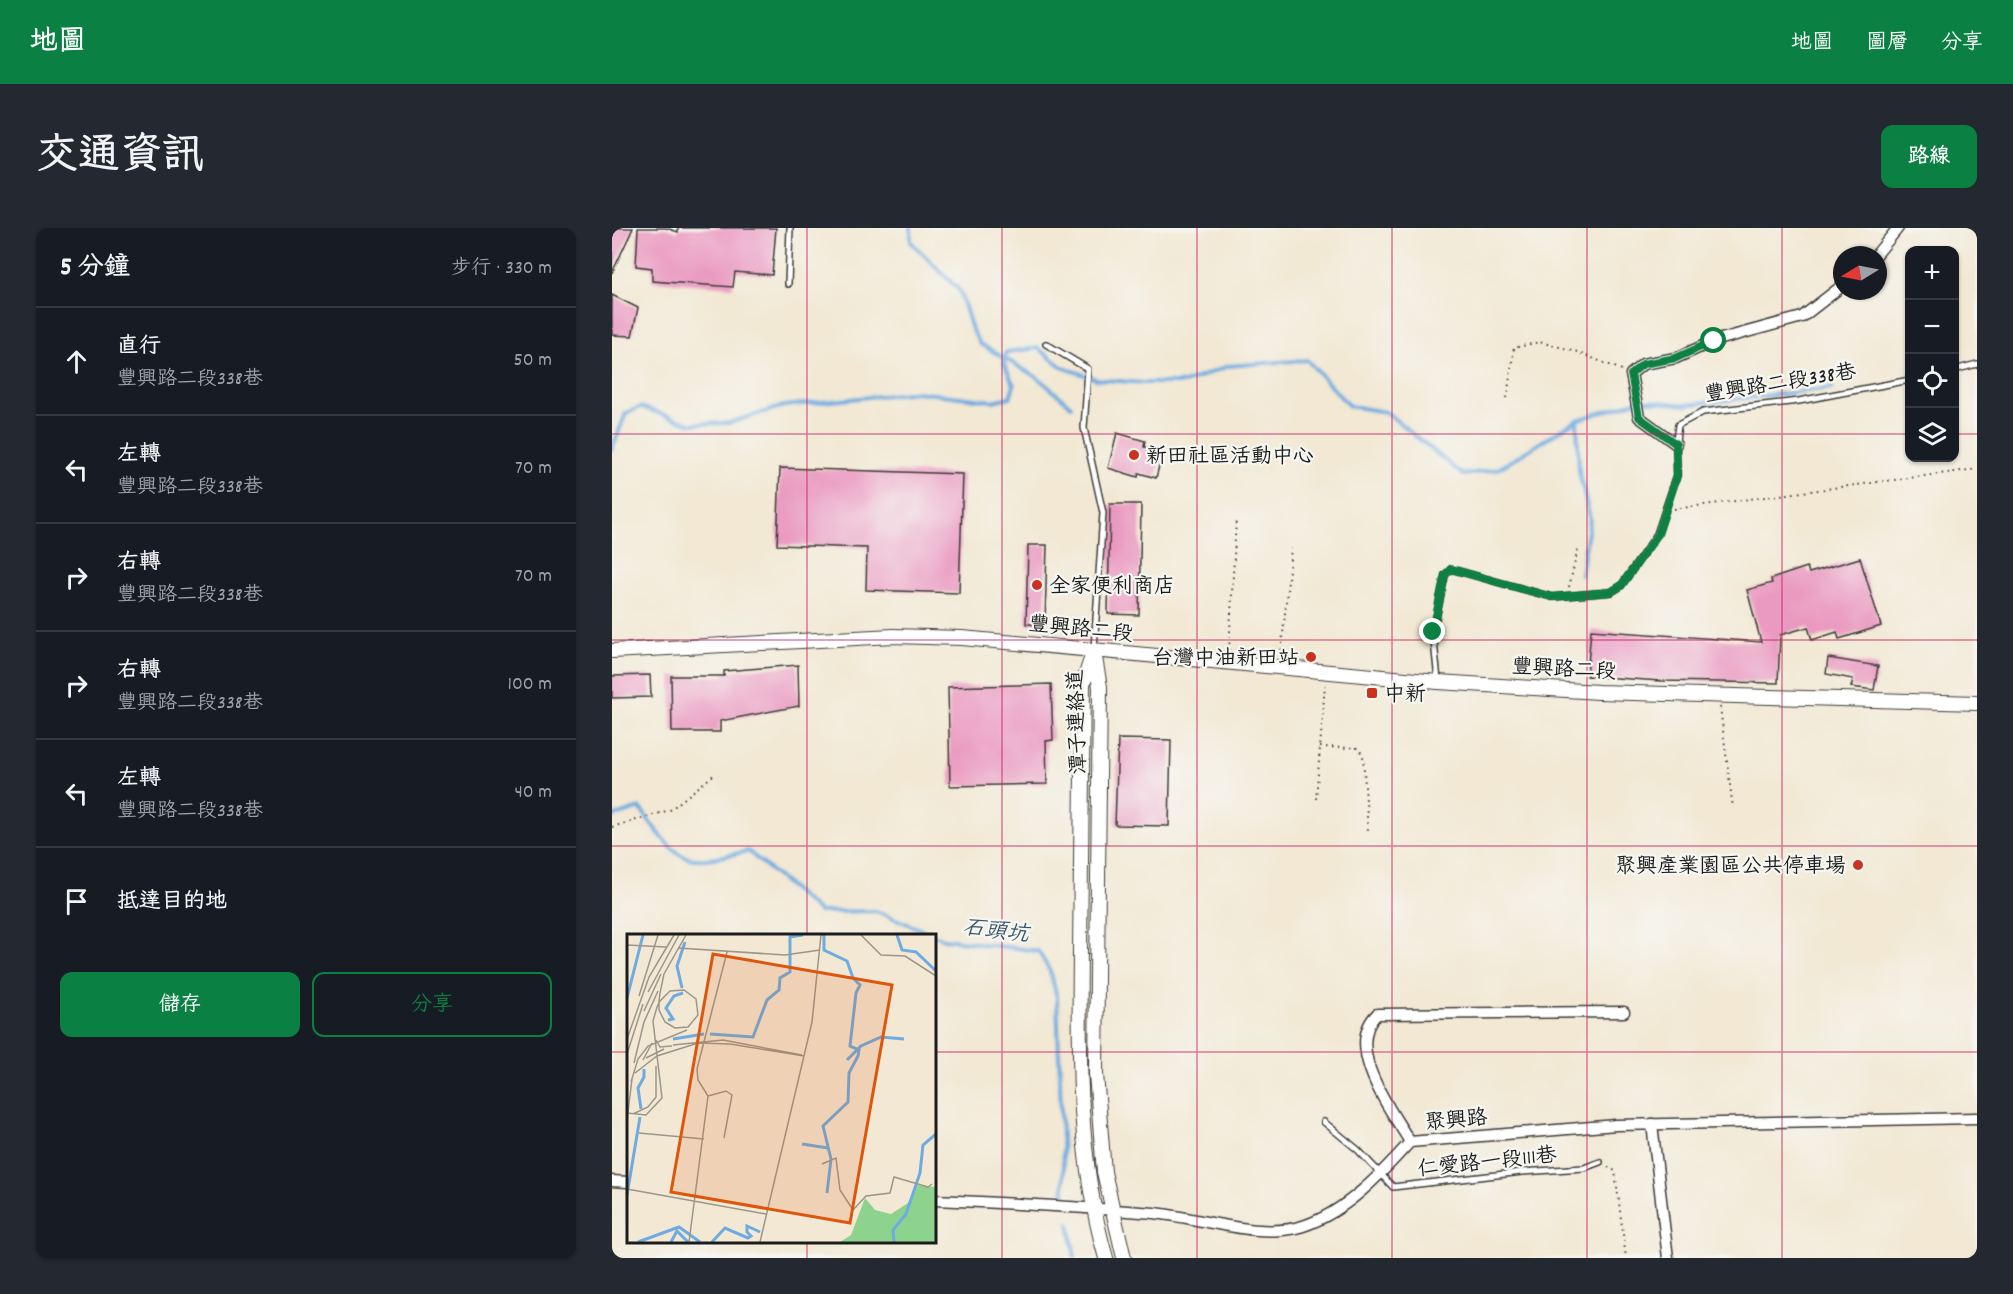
<!DOCTYPE html>
<html lang="zh-TW">
<head>
<meta charset="utf-8">
<style>
  :root { --surface:#171b24; --page:#242831; --text:#f1f3f6; --muted:#9ea1a6; --line:#363941; --accent:#0b8043 }
  body { margin:0; font-family:Dekko,"LXGW WenKai TC",sans-serif; background:var(--page); color:var(--text) }
  .controls { position:absolute; right:18px; top:18px; display:grid; overflow:hidden; border-radius:12px; box-shadow:0 2px 4px #0004 }
  .controls button { width:54px; height:54px; display:grid; place-items:center; padding:0; border:0; border-bottom:2px solid var(--line); background:var(--surface); color:var(--text); font:30px sans-serif }
  .compass { position:absolute; left:1221px; top:18px; width:54px; height:54px; border-radius:50%; background:var(--surface); box-shadow:0 2px 4px #0004; rotate:260deg }
  .stop { position:absolute; width:18px; height:18px; margin:-14px; border:4px solid #0b8043; border-radius:50%; background:#fff }
  .stop.end { background:#0b8043; border-color:#fff; box-shadow:0 2px 6px #0008 }
  .list { margin:0; padding:0; list-style:none }
  h2 { display:flex; justify-content:space-between; align-items:center; height:78px; margin:0; padding:0 24px; font-size:26px }
  h2 small { font-size:20px; font-weight:400; color:var(--muted) }
  .list li { display:grid; grid-template-columns:39px 1fr auto; gap:18px; align-items:center; box-sizing:border-box; height:108px; padding:0 24px; border-top:2px solid var(--line) }
  .list b { display:block; font-size:22px; white-space:nowrap }
  .list p { margin:0; font-size:20px; white-space:nowrap; color:var(--muted) }
  .list em { font-size:20px; font-style:normal; color:var(--muted) }
  .actions { display:flex; gap:12px; padding:18px 24px }
  .actions a { flex:1; padding:14px 0; border:2px solid var(--accent); border-radius:12px; text-align:center; font-size:21px; color:var(--accent) }
  .actions .main { background:var(--accent); color:#fff }
  .icon { flex:none; width:33px; height:33px; fill:none; stroke:currentColor; stroke-width:2; stroke-linecap:round; stroke-linejoin:round }
  .map { position:relative; flex:none; width:1365px; height:1030px; overflow:hidden; border-radius:12px }
  header { display:flex; align-items:center; gap:36px; box-sizing:border-box; height:84px; padding:0 30px; background:var(--accent); color:#fff }
  header strong { font-size:28px }
  nav { display:flex; gap:33px; margin-inline-start:auto; font-size:21px }
  .intro { display:flex; align-items:center; justify-content:space-between; box-sizing:border-box; height:144px; padding:0 36px }
  h1 { margin:0; font-size:42px }
  .button { padding:15px 27px; border-radius:12px; background:var(--accent); color:#fff; font-size:21px; font-weight:700 }
  main { display:flex; gap:36px; padding:0 36px }
  aside { flex:1; background:var(--surface); border-radius:12px; box-shadow:0 2px 4px #0004 }
  .map>svg:first-child { display:block }
</style>
</head>
<body>
<header>
<strong>地圖</strong>
<nav><a>地圖</a><a>圖層</a><a>分享</a></nav>
</header>
<div class="intro"><h1>交通資訊</h1><a class="button">路線</a></div>
<main>
<aside>
<h2>5 分鐘<small>步行 · 330 m</small></h2>
<ul class="list">
<li><svg class="icon" aria-label="ahead" viewBox="0 0 24 24"><path d="M12 20V5M6 11l6-6 6 6"/></svg><div><b>直行</b><p>豐興路二段338巷</p></div><em>50 m</em></li>
<li><svg class="icon" aria-label="left" viewBox="0 0 24 24"><path d="M17 20v-9H6M10 6l-5 5 5 5"/></svg><div><b>左轉</b><p>豐興路二段338巷</p></div><em>70 m</em></li>
<li><svg class="icon" aria-label="right" viewBox="0 0 24 24"><path d="M7 20v-9h11M14 6l5 5-5 5"/></svg><div><b>右轉</b><p>豐興路二段338巷</p></div><em>70 m</em></li>
<li><svg class="icon" aria-label="right" viewBox="0 0 24 24"><path d="M7 20v-9h11M14 6l5 5-5 5"/></svg><div><b>右轉</b><p>豐興路二段338巷</p></div><em>100 m</em></li>
<li><svg class="icon" aria-label="left" viewBox="0 0 24 24"><path d="M17 20v-9H6M10 6l-5 5 5 5"/></svg><div><b>左轉</b><p>豐興路二段338巷</p></div><em>40 m</em></li>
<li><svg class="icon" aria-label="arrive" viewBox="0 0 24 24"><path d="M6 21V4h12l-3 4 3 4H6"/></svg><div><b>抵達目的地</b></div></li>
</ul>
<div class="actions"><a class="main">儲存</a><a>分享</a></div>
</aside>
<div class="map">
<svg width="1365" height="1030" viewBox="0 0 1365 1030">
  <rect width="100%" height="100%" fill="#f6f6f2"/>
  <filter id="ink" filterUnits="userSpaceOnUse"><feTurbulence type="fractalNoise" baseFrequency=".0167" numOctaves="2"/><feDisplacementMap in="SourceGraphic" scale="12" xChannelSelector="R" yChannelSelector="G"/><feConvolveMatrix kernelMatrix="1 2 1 2 8 2 1 2 1" color-interpolation-filters="sRGB"/></filter>
  <filter id="wash" filterUnits="userSpaceOnUse"><feTurbulence type="fractalNoise" baseFrequency=".008" numOctaves="4" result="noise"/><feDisplacementMap in="SourceGraphic" scale="24" xChannelSelector="R" yChannelSelector="G"/><feGaussianBlur stdDeviation="1.35" result="paint"/><feColorMatrix in="noise" values="0 0 0 0 0 0 0 0 0 0 0 0 0 0 0 0 0 1.4 0 .05"/><feComposite in="paint" operator="in"/></filter>
  <g filter="url(#wash)">
    <rect width="100%" height="100%" fill="#f2e8d3"/>
    <g fill="none" stroke-linecap="round" stroke-linejoin="round">
      <path stroke="#6eabe0" stroke-width="4" d="M299,0V14L348,63L360,102L368,116L426,150L459,178
        M965,193L967,243L978,291L969,347
        M0,221L14,185L29,179L79,196L117,195L172,178L305,164L381,173L398,169L402,157L392,136L394,124L426,120L450,139L484,151L531,155H572L616,138L695,132L737,178L774,184L851,247L886,241L965,192L1029,172L1073,177L1221,160
        M0,589L28,580C68,635 69,639 136,623L207,684L264,683L332,711L426,723L438,743L445,769L452,967
        M457,995L463,1030"/>
    </g>
    <g id="blocks">
      <path fill="#ea99c0" d="M0,0H21L0,45Z
        M26,0H54L66,4V0H164L160,47L123,44L121,59L40,53V40L24,38Z
        M0,67L26,80L20,108L0,107Z
        M505,205L533,213L532,219L545,222L542,231L548,234L544,250L527,245L526,249L496,240Z
        M168,240L351,246L347,365L254,362L255,320L165,317Z
        M498,276H529L527,387L496,386Z
        M416,317H435L433,397L414,396Z
        M1248,330L1269,398L1227,411L1225,404L1200,412L1196,399L1168,407L1166,455L1049,453L975,448L979,402L1149,414L1135,362L1160,355L1159,351L1195,339L1197,345Z
        M1216,430L1266,438L1262,462L1239,459L1241,451L1214,446Z
        M186,437L187,478L108,493V504H60L59,448H112V443Z
        M38,447L39,469L0,470V448Z
        M439,456L441,512L434,513L435,556L338,558L336,459Z
        M506,511L559,512L557,598L503,597Z"/>
    </g>
  </g>
  <g filter="url(#ink)">
    <use href="#blocks" fill-opacity="0" stroke="#3c3b37" stroke-width="1.5"/>
    <g fill="none" stroke-linecap="round" stroke-linejoin="round">
      <g stroke="#3c3b37" stroke-width="8">
        <path id="service" d="M176,56L178,0
          M434,116L476,141L472,200L491,285L482,421
          M1342,142L1365,136
          M826,452L821,404L833,347L839,341L940,369L999,364L1009,358L1045,306L1065,247L1064,213L1066,197L1091,184L1187,173L1298,152
          M712,894L746,922L781,959L910,944L972,940L988,934"/>
      </g>
      <g stroke="#3c3b37" stroke-width="13">
        <path id="minor" d="M1264,27L1286,0
          M1064,216L1027,189L1019,146L1031,136L1064,130L1102,113L1190,89L1230,58
          M1040,896L1056,1030
          M798,914C779,882 731,819 765,786L1012,784
          M0,953L16,954
          M322,972C396,975 469,979 542,985C587,989 648,1012 691,998C734,984 769,946 798,914L1004,897L1365,890"/>
      </g>
      <g stroke="#3c3b37" stroke-width="16">
        <path id="tertiary" d="M482,422L471,456C470,545 469,634 468,724C467,826 465,930 494,1030
          M0,423L281,408L350,410L826,454L987,464L1365,475
          M482,424L488,459L484,846L492,944L512,1030"/>
      </g>
      <path stroke="#3c3b37" stroke-width="2" stroke-dasharray="1.5 4.5" stroke-linecap="butt" d="M895,170L902,120L927,114L960,122L1010,142
        M1062,281L1365,241
        M957,359L966,321
        M617,422L624,291
        M669,428L679,320
        M1108,479L1121,580
        M708,519L746,520L751,527L756,604
        M704,571L713,457
        M0,599L58,582L104,545
        M996,939L1003,943L1014,1030"/>
      <use href="#service" stroke="#fff" stroke-width="5"/>
      <use href="#minor" stroke="#fff" stroke-width="10"/>
      <use href="#tertiary" stroke="#fff" stroke-width="14"/>
    </g>
  </g>
  <g fill="none" stroke-linecap="round" stroke-linejoin="round" filter="url(#ink)">
    <path stroke="#0b8043" stroke-width="8" d="M821,404L833,347L839,341L940,369L999,364L1009,358L1046,306L1065,248L1064,216L1027,189L1019,146L1031,136L1064,130L1102,113"/>
  </g>
  <path fill="none" stroke="#c2185b" stroke-width="1.5" stroke-opacity="0.55" d="M195,0V708M390,0V1030M585,0V1030M780,0V1030M975,0V1030M1170,0V1030M0,206H1298M1342,206H1365M0,412H1365M0,618H1365M0,824H16M322,824H1365M195,1014V1030"/>
  <g fill="#c8321e" stroke="#f6f6f2" stroke-width="2">
    <circle cx="522" cy="227" r="6"/>
    <circle cx="425" cy="357" r="6"/>
    <circle cx="699" cy="429" r="6"/>
    <rect x="754" y="459" width="12" height="12" rx="3"/>
    <circle cx="1246" cy="637" r="6"/>
  </g>
  <g text-anchor="middle" stroke-width="4.5" stroke-linejoin="round" paint-order="stroke">
    <g font-size="21" fill="#1c1c1c" stroke="#f6f6f2">
      <text transform="translate(1168 154) rotate(-9)" y="7">豐興路二段338巷</text>
      <text transform="translate(469 400) rotate(6)" y="7">豐興路二段</text>
      <text transform="translate(952 440) rotate(3)" y="7">豐興路二段</text>
      <text transform="translate(464 494) rotate(-92)" y="7">潭子連絡道</text>
      <text transform="translate(844 891) rotate(-5)" y="7">聚興路</text>
      <text transform="translate(875 933) rotate(-6)" y="7">仁愛路一段111巷</text>
    </g>
    <g font-size="21" fill="#1c1c1c" stroke="#f6f6f2" text-anchor="start">
      <text x="534" y="234">新田社區活動中心</text>
      <text x="437" y="364">全家便利商店</text>
      <text x="687" y="436" text-anchor="end">台灣中油新田站</text>
      <text x="772" y="472">中新</text>
      <text x="1234" y="644" text-anchor="end">聚興產業園區公共停車場</text>
    </g>
    <g font-size="22" font-style="italic" fill="#3d556a" stroke="#f6f6f2">
      <text transform="translate(384 701) rotate(7)" y="8">石頭坑</text>
    </g>
  </g>
  <g transform="translate(15 706)">
    <rect width="309" height="309" fill="#f2e8d3"/>
    <path d="M290,251L309,253V308H213L224,301L238,264L248,276L264,280L281,269Z" fill="#8ed38d"/>
    <path fill="none" stroke="#6eabe0" stroke-width="3" d="M197,1V16L220,27L226,44L233,51L229,59L223,112L232,116L231,122L222,139L221,168L196,192L204,225L200,259M270,1L275,16L289,18L309,37M55,54L50,32L58,8M0,64L16,1M41,86L46,85L39,74L47,62L56,59M83,100L126,103L140,66L152,56L153,44L163,38V3L176,1M46,105L77,100M220,126L234,112L254,103L277,105M14,175L11,154L17,143V135M175,210L201,214M0,261L13,183M11,308L52,293L73,308M44,308L50,297L61,308M85,308L98,294L121,304L124,302L120,298V292L133,298M267,308L266,296L279,280L293,239L296,211L309,200"/>
    <path fill="none" stroke="#9c968a" stroke-width="1.5" d="M234,1L254,21L278,22L309,42M0,11L39,13M51,14L158,21L193,16M21,58L52,1M12,62L31,1M17,77L34,40M0,105L22,43L47,1M29,106L33,113L45,112M46,111L96,106L175,121M0,120L16,70M19,124L37,115M16,126L25,109M7,129L17,88L31,57M8,139L30,122L71,109L103,110L177,122M4,148L11,125L21,112L60,96M81,162L99,157L105,161L97,204M0,179L19,181L35,164L26,87L30,73L33,67L43,57L57,56L69,65L71,81L61,93L48,94L38,88L32,76V67L33,59L37,40L59,1M6,180L21,173L29,163V132M0,186L5,145M12,199L77,205M195,230L209,224L213,256L226,276L239,262L263,259L267,243L301,253L305,250M0,255L139,280M62,308L81,162L71,146L70,135L100,18M133,308L185,88L194,1"/>
    <path fill="#de560d" fill-opacity="0.15" stroke="#de560d" stroke-width="3" d="M86,20L265,51L223,289L44,258Z"/>
    <rect width="309" height="309" fill="none" stroke="#1c1c1c" stroke-width="3"/>
  </g>
</svg>
<div class="controls">
<button>+</button>
<button>−</button>
<button><svg class="icon" aria-label="locate" viewBox="0 0 24 24"><circle cx="12" cy="12" r="6"/><path d="M12 2v4M12 18v4M2 12h4M18 12h4"/></svg></button>
<button><svg class="icon" aria-label="layers" viewBox="0 0 24 24"><path d="M12 4l9 5-9 5-9-5zM3 14l9 5 9-5"/></svg></button>
</div>
<svg class="compass" viewBox="-18 -18 36 36"><path d="M0-13l5 13h-10z" fill="#e53935"/><path d="M0 13l5-13h-10z" fill="#9ea1a6"/></svg>
<div class="stop" style="left:1102px;top:113px"></div>
<div class="stop end" style="left:821px;top:404px"></div>
</div>
</main>
</body>
</html>
